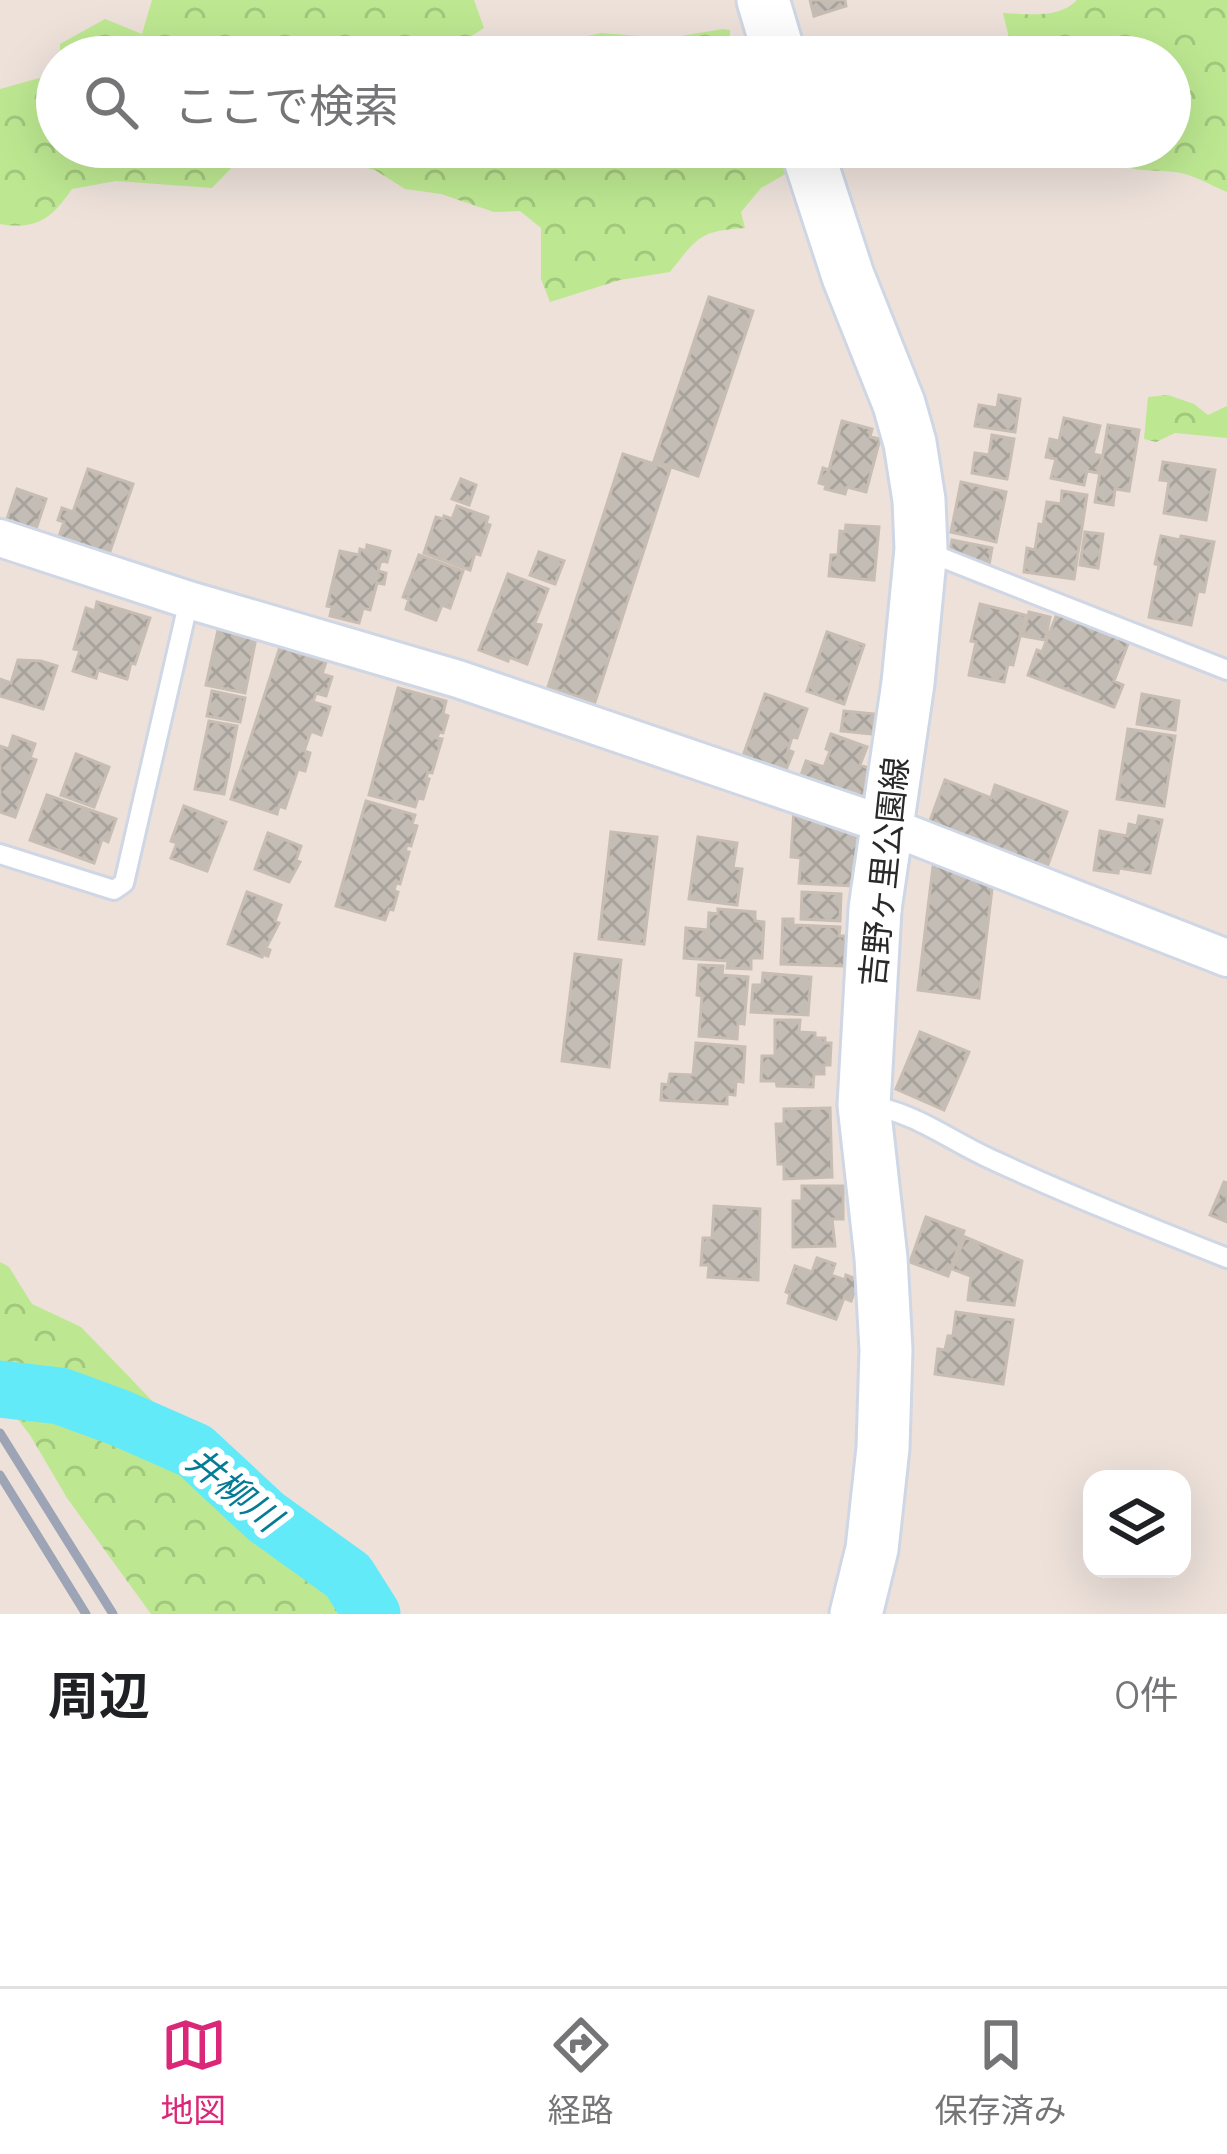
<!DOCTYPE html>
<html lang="ja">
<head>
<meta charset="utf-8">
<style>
  :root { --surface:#fff; --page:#f2f2f2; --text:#202124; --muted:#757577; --line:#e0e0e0; --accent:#db2777 }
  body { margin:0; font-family:Montserrat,"Noto Sans JP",sans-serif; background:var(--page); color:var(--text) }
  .controls { position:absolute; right:36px; bottom:36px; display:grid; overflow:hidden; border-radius:24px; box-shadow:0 12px 48px #0002 }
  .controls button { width:108px; height:108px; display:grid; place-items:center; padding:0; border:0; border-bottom:3px solid var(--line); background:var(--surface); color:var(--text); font:60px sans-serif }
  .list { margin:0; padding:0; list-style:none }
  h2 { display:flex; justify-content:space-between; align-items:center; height:156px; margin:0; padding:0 48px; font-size:51px }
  h2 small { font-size:39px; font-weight:400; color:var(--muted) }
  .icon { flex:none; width:66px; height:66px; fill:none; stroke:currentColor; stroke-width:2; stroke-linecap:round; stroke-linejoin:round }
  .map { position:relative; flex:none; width:1227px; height:1614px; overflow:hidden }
  .search { position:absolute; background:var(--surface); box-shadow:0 12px 48px #0002; left:36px; right:36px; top:36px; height:132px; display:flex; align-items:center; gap:30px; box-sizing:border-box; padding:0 42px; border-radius:66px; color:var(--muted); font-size:45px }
  .sheet { height:372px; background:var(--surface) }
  nav { display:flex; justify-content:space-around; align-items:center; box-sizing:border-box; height:168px; border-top:3px solid var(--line); background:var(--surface); font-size:33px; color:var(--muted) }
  nav a { display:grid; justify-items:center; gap:6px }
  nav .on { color:var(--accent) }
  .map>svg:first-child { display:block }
</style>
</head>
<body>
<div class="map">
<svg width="1227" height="1614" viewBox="0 0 1227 1614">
  <defs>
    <pattern id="forest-crowns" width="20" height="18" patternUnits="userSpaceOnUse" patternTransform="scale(3)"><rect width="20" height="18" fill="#bde891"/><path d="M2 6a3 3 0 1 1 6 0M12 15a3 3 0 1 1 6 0" fill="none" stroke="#a2c77d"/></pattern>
    <pattern id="building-cross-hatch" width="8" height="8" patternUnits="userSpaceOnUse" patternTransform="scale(3)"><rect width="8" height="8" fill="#c4bdb5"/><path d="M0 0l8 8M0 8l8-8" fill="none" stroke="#a8a29c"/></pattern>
  </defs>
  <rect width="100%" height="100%" fill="#ede1da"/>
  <path fill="url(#forest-crowns)" d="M152,0H474L484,28L439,57H60V44L105,19L142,34Z
    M1077,0H1227V192C1212,186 1196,176 1181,173C1148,167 1124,178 1099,147H1170V57H1020L1010,42L1003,13C1027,14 1059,19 1077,0Z
    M723,29L730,30V43L714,57H561L579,38L601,33L668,38Z
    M57,73V147H271L239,160L212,188L116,181L72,189C51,219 37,230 0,224V89Z
    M329,147H393L455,159L473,147H781L787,173L761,188L741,212L745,228C699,231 698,237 670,272L620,280L550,302L541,279V228L520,211L494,212L441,194L405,189L375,170L340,161Z
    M1168,395L1194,404L1208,415L1227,406V438L1175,433L1156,442L1144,439L1148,397Z
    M0,1262L9,1267L32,1304L81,1327L161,1410L194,1432L218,1473L273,1508L343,1560L366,1589L379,1614H151L67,1498L30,1435L0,1396Z"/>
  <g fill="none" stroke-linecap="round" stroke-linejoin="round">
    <path stroke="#63eaf8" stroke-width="57" d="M0,1389L60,1396L120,1418L195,1451L266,1517L348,1576L372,1614"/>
  </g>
  <path fill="url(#building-cross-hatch)" stroke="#c8bdb3" stroke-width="3" d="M810,0H845L846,6L814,16Z
    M709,297L753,311L698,476L654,461Z
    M999,395L1020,399L1015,432L975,426L979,405L997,408Z
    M1064,418L1100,426L1093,454L1102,456L1098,473L1087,471L1084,485L1051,478L1056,459L1046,457L1050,439L1059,441Z
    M842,421L872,429L870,437L880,439L866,492L847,487L845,494L825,489L826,485L819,483L823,468L829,470Z
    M1108,425L1139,430L1129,491L1115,489L1113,505L1095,502Z
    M992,435L1014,439L1007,479L972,473L975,453L989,455Z
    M623,454L670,469L595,702L548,687Z
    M1163,462L1215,470L1206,520L1164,513L1169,481L1160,480Z
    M88,469L133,484L108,557L58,539L64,522L58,520L62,508L73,512Z
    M461,479L476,485L469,505L452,499Z
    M961,482L1006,492L996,542L951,532Z
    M17,489L46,499L34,535L5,525Z
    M1062,491L1087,495L1074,579L1024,572L1027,548L1035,550L1039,524L1043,525L1047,502L1061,504Z
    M457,506L488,517L486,524L490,525L480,555L475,553L470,570L424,553L436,517L443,519L444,516L452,519Z
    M846,525L879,527L874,580L829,576L831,555H838L840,531L845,532Z
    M1085,532L1103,534L1098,568L1080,565Z
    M1161,536L1180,540L1181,536L1214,542L1204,592L1198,591L1191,625L1149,617L1159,565L1155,564Z
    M952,540L992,548L989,565L949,556Z
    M367,545L390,551L387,562L381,560L378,571L386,573L384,584L377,583L370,610L363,608L359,623L330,616L332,607L327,606L340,551L359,555L360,549L366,551Z
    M539,552L564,561L555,584L530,575Z
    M419,555L463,571L450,608L442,605L436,620L406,609L409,599L403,597Z
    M508,574L548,589L535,623L541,625L527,664L509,657L508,661L479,650Z
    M97,602L150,618L135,664L131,663L127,679L98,670L96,678L73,671L80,650L74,649L86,608L95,611Z
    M980,604L1025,615L1013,665L1008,664L1004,682L969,675L976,642L971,641Z
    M1029,612L1050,617L1045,640L1023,636Z
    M1057,614L1129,641L1114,681L1123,685L1114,707L1028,675L1037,650L1042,652Z
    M218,630L256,638L245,693L206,685Z
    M827,632L864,645L844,704L807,691Z
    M280,647L326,662L322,674L332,677L326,696L316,693L313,702L330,707L321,735L311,731L304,751L310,753L305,771L298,769L285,808L279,806L277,814L231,799Z
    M18,660L41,661L57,666L43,709L0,696V679L11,683Z
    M398,688L446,701L443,714L448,716L443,733L439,732L437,738L442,739L432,773L428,772L426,778L429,779L423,799L418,798L415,807L369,795Z
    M212,691L245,698L240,722L207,716Z
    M765,694L807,709L797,738L792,737L788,750L793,752L786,770L743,756Z
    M1142,694L1179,701L1175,730L1137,724Z
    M844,711L875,714L873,734L841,731Z
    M209,721L237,726L224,794L195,789Z
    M1128,729L1175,736L1164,806L1117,799Z
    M831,734L867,747L860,765L868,768L867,772L872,774L862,798L799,781L806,761L824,767L830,751L826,749Z
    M13,736L35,744L30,758L36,760L15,817L0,812V746L9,749Z
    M76,754L109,767L94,807L61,795Z
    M945,780L991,798L995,785L1067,812L1046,870L928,826Z
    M47,795L116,819L108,842L102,839L94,863L30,840Z
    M366,801L415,815L412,824L417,826L411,846L407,845L405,851L409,852L400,884L396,883L394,891L398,892L393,910L389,909L385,920L336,906Z
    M184,806L226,822L207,871L171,858L177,843L171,841Z
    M794,809L813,810L812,819L854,821L860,828L858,864H853L852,886L799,883L801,858L791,857Z
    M1139,816L1162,820L1150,873L1119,868L1118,873L1094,870L1100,831L1127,836L1129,824L1137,826Z
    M611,832L657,837L644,944L599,939Z
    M268,833L301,846L296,860L300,862L289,882L255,869Z
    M698,837L737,843L733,868L742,869L737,905L689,899Z
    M934,858L993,881L979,998L918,990Z
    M247,892L281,905L275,921L279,923L266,948L270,950L268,956L263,954L262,957L228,944Z
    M802,892L841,894L840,921L801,919Z
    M718,909L755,912V921L764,922L762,958H751V969L727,968L728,961L684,958L686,928L708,930L709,913L718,914Z
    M783,919H793V925L840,927L839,936H845L844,966L781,964Z
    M575,954L621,960L609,1067L562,1061Z
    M699,965L723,966L722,975L748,977L744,1024L738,1023L737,1039L699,1036L702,996L697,995Z
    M763,973L811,977L808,1015L751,1012L753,985H762Z
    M775,1020H800L799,1032L815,1033V1038H825V1043H831L830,1065H824V1074H814L813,1087L777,1086L776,1081H761L762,1056H775Z
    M920,1032L969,1052L944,1110L896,1089Z
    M696,1043L745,1047L743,1082L736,1081L735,1095L727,1094V1104L661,1100L662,1084L668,1085L670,1074L693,1075Z
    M830,1108L832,1177L784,1179V1164H778L776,1124H784V1109Z
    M1224,1182L1227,1183V1222L1210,1215Z
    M802,1186H843V1219H832L835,1246L793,1247V1201H802Z
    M714,1206L760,1209L758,1280L708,1277L709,1265H701L703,1238H712Z
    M926,1217L964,1231L948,1276L910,1262Z
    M965,1237L1022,1261L1014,1305L968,1300L971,1276L952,1269Z
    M817,1258L835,1264L831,1275L845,1280L846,1275L859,1280L851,1301L844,1298L836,1319L788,1303L790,1294L786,1292L795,1266L812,1272Z
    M956,1312L1013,1320L1003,1384L935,1374L938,1349L945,1350L948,1336H953Z"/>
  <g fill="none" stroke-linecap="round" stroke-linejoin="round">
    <g stroke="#cfd6e4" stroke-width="24">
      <path id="service" d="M925,551L1227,670
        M0,854L114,890L124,883L189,600
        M868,1105C918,1113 951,1142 995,1161C1071,1196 1149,1227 1227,1258"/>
    </g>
    <g stroke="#cfd6e4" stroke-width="42">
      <path id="minor" d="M0,538L189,600L458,679L886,825L1227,958"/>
    </g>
    <g stroke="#cfd6e4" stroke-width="57">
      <path id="secondary" d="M763,0L780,57
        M806,147L848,276L899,404L910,443L919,500L921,549L908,683L875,909L864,1105L881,1258L886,1350L883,1448L872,1549L856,1614"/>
    </g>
    <use href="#service" stroke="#fff" stroke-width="18"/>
    <use href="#minor" stroke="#fff" stroke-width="36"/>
    <use href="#secondary" stroke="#fff" stroke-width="51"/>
    <path stroke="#9ca4b5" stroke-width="9" d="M0,1433L113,1614
      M0,1475L86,1614"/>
  </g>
  <g text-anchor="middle" stroke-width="12" stroke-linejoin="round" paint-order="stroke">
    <g font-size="33" fill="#292929" stroke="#fff">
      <text transform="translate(884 872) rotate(-84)" y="12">吉野ヶ里公園線</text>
    </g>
    <g font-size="36" font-style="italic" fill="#047c95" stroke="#fff">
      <text transform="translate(234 1489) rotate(39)" y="13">井柳川</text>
    </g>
  </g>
</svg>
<div class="controls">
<button><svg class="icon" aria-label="layers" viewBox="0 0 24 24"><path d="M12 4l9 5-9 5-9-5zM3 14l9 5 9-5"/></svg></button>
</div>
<div class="search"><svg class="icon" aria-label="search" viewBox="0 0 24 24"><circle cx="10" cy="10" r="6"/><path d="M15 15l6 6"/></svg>ここで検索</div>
</div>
<section class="sheet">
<h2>周辺<small>0件</small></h2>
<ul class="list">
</ul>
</section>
<nav>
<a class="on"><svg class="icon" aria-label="map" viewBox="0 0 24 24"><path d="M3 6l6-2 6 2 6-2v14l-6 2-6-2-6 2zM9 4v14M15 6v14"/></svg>地図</a>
<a><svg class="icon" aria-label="directions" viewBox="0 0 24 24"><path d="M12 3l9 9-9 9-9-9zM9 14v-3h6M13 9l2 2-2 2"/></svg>経路</a>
<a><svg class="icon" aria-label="saved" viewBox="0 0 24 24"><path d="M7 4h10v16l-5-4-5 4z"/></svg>保存済み</a>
</nav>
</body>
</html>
